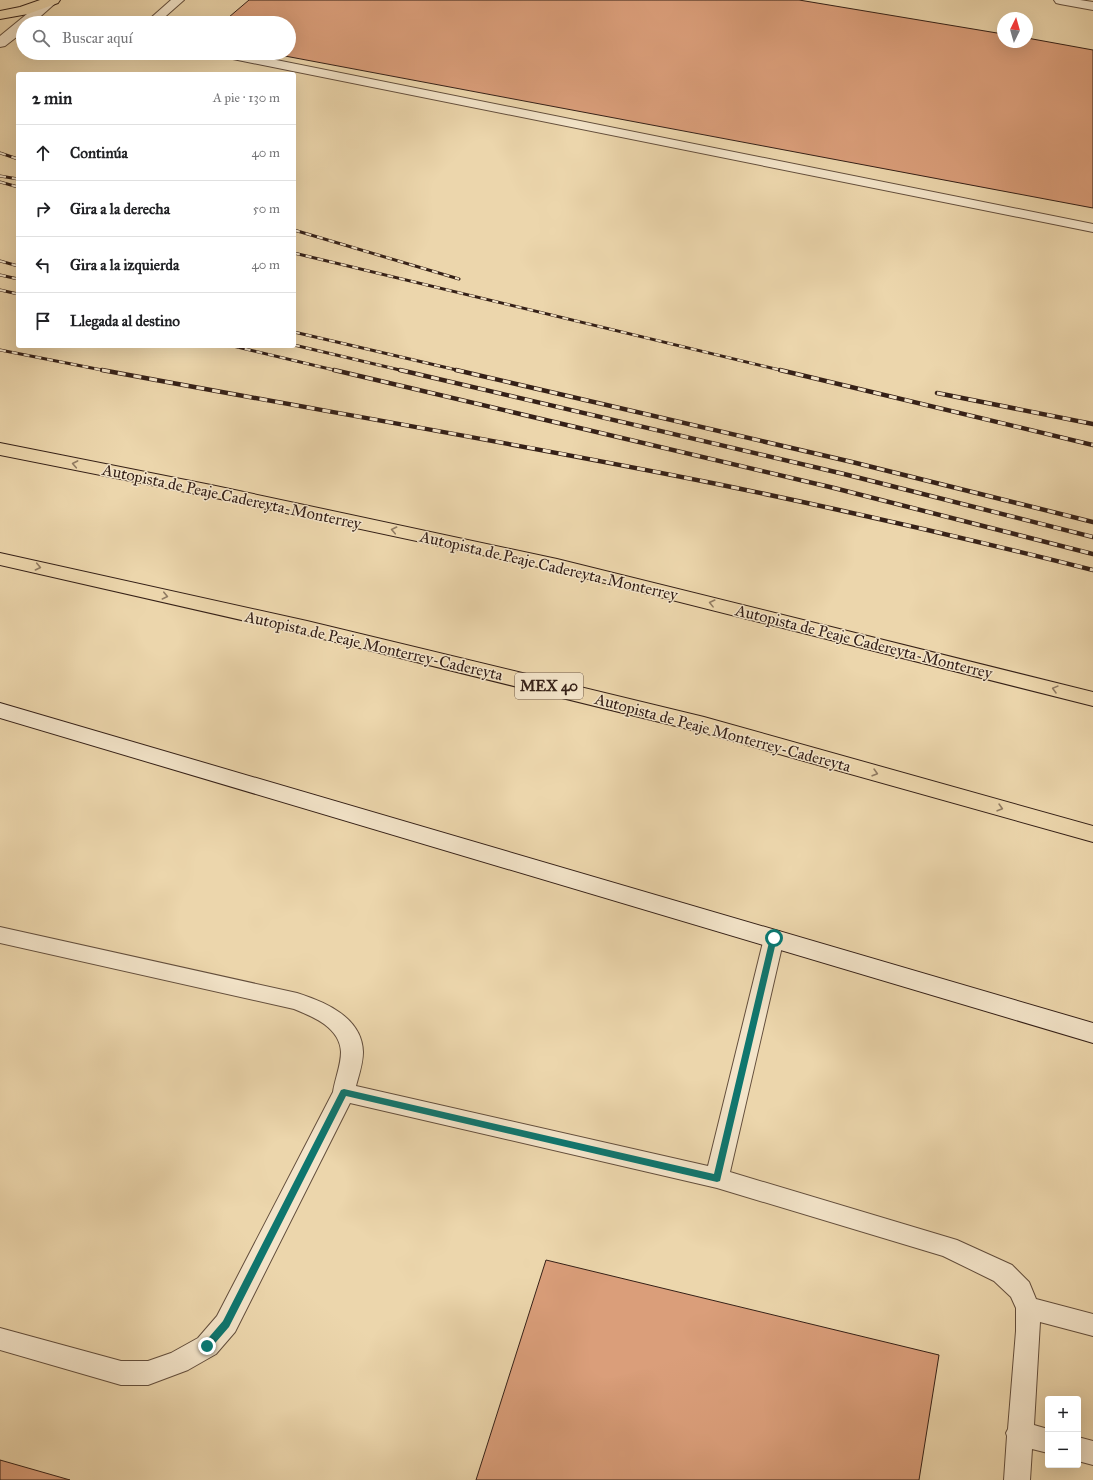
<!DOCTYPE html>
<html lang="es">
<head>
<meta charset="utf-8">
<style>
  :root { --surface:#fff; --page:#f6f6f6; --text:#202124; --muted:#757577; --line:#e0e0e0 }
  body { margin:0; font-family:"IM FELL Great Primer",serif; background:var(--page); color:var(--text) }
  .controls { position:absolute; right:12px; bottom:12px; display:grid; overflow:hidden; border-radius:4px; box-shadow:0 4px 16px #0002 }
  .controls button { width:36px; height:36px; display:grid; place-items:center; padding:0; border:0; border-bottom:1px solid var(--line); background:var(--surface); color:var(--text); font:20px sans-serif }
  .compass { position:absolute; left:997px; top:12px; width:36px; height:36px; border-radius:50%; background:var(--surface); box-shadow:0 4px 16px #0002; rotate:5deg }
  .stop { position:absolute; width:12px; height:12px; margin:-9px; border:3px solid #0f766e; border-radius:50%; background:#fff }
  .stop.end { background:#0f766e; border-color:#fff; box-shadow:0 1px 4px #0008 }
  .list { margin:0; padding:0; list-style:none }
  h2 { display:flex; justify-content:space-between; align-items:center; height:52px; margin:0; padding:0 16px; font-size:17px }
  h2 small { font-size:13px; font-weight:400; color:var(--muted) }
  .list li { display:grid; grid-template-columns:26px 1fr auto; gap:12px; align-items:center; box-sizing:border-box; height:56px; padding:0 16px; border-top:1px solid var(--line) }
  .list b { display:block; font-size:15px; white-space:nowrap }
  .list em { font-size:13px; font-style:normal; color:var(--muted) }
  .icon { flex:none; width:22px; height:22px; fill:none; stroke:currentColor; stroke-width:2; stroke-linecap:round; stroke-linejoin:round }
  .map { position:relative; flex:none; width:1093px; height:1480px; overflow:hidden }
  .search { position:absolute; background:var(--surface); box-shadow:0 4px 16px #0002; left:16px; top:16px; width:280px; height:44px; display:flex; align-items:center; gap:10px; box-sizing:border-box; padding:0 14px; border-radius:22px; color:var(--muted); font-size:15px }
  .panel { position:absolute; background:var(--surface); box-shadow:0 4px 16px #0002; left:16px; top:72px; width:280px; height:276px; border-radius:4px }
  .map>svg:first-child { display:block }
</style>
</head>
<body>
<div class="map">
<svg width="1093" height="1480" viewBox="0 0 1093 1480">
  <rect width="100%" height="100%" fill="#ecd6ac"/>
  <filter id="stains"><feTurbulence type="fractalNoise" baseFrequency=".005" numOctaves="4"/><feColorMatrix values="0 0 0 0 .2 0 0 0 0 .09 0 0 0 0 .02 0 0 0 .5 -.17"/></filter>
  <radialGradient id="worn" r=".72"><stop offset=".6" stop-color="#630" stop-opacity="0"/><stop offset="1" stop-color="#630" stop-opacity=".3"/></radialGradient>
  <path fill="#da9e7a" stroke="#352017" d="M249,0H799L1003,34V42H1027V38L1093,50V208L269,53H289V23H222Z
    M546,1260L939,1355L919,1480H476Z
    M0,1460L70,1480H0Z"/>
  <g fill="none" stroke-linecap="round" stroke-linejoin="round">
    <g stroke="#634e3c" stroke-width="2">
      <path id="lane" d="M171,0H184L158,23H145Z
        M1054,0H1080L1093,2V10L1060,4L1056,3Z
        M217,53H241L1093,224V232L223,57L219,56Z
        M0,927L297,993C325,1002 362,1017 363,1052C363,1063 359,1075 356,1086L708,1166L764,938L767,932L774,930L781,932L784,938L730,1172L957,1240L1012,1265L1029,1282L1036,1299L1093,1314V1336L1040,1322L1034,1425L1048,1429V1453L1032,1449L1030,1480H1004L1007,1436L1006,1433L1008,1429L1016,1331V1308L1011,1297L994,1281L943,1256L717,1188L350,1103L235,1332L216,1354L188,1370L148,1385H121L0,1350V1328L121,1361H148L171,1353L198,1338L217,1316L333,1092C335,1079 341,1065 341,1052C340,1028 314,1017 294,1009L0,943Z
        M1078,1437L1093,1441V1465L1078,1461Z"/>
    </g>
    <g stroke="#634e3c" stroke-width="2">
      <path id="street" d="M44,0H59L33,23H23V32L5,46L0,47V36Z"/>
    </g>
    <g stroke="#352017" stroke-width="2">
      <path id="secondary" d="M0,703L1093,1023V1043L0,718Z"/>
    </g>
    <g stroke="#352017" stroke-width="2">
      <path id="highway" d="M40,0H60L58,3L28,14L0,19V11L20,7Z
        M0,443L211,485L557,559L1093,692V706L557,571L211,497L0,455Z
        M0,553L307,621L704,717L1093,826V842L704,733L307,635L0,565Z"/>
    </g>
    <use href="#lane" fill="#f3e4c9" fill-rule="evenodd"/>
    <use href="#street" fill="#f3e4c9" fill-rule="evenodd"/>
    <use href="#secondary" fill="#f3e4c9" fill-rule="evenodd"/>
    <use href="#highway" fill="#ecd6ac" fill-rule="evenodd"/>
    <g stroke="#352017" stroke-width="3">
      <path id="rail-far1" d="M0,153L18,159
        M0,176L18,179
        M0,182L18,187
        M294,230L459,279
        M294,253L784,371
        M0,261L18,266
        M0,275L18,279
        M0,290L18,294
        M294,332L461,371
        M294,345L404,371
        M233,346L338,371
        M0,350L107,371"/>
    </g>
    <g stroke="#352017" stroke-width="4.5">
      <path id="rail" d="M102,370C305,408 509,442 712,483C839,509 966,538 1093,570
        M334,370L834,488L1093,554
        M400,370L844,474L1093,537
        M456,370L852,462L1093,522
        M780,370L1093,445
        M937,393L1093,424"/>
    </g>
    <use href="#rail-far1" stroke="#f3e4c9" stroke-width="2" stroke-dasharray="6" stroke-linecap="butt"/>
    <use href="#rail" stroke="#f3e4c9" stroke-width="3" stroke-dasharray="8" stroke-linecap="butt"/>
  </g>
  <defs><path id="oneway-chevron" d="M-2-3.5L2.5 0L-2 3.5" fill="none" stroke-width="1.6" stroke-linecap="round" stroke-linejoin="round"/></defs>
  <g stroke="#907b62">
    <use href="#oneway-chevron" transform="translate(75 464) rotate(-169)"/>
    <use href="#oneway-chevron" transform="translate(394 530) rotate(-168)"/>
    <use href="#oneway-chevron" transform="translate(38 567) rotate(12)"/>
    <use href="#oneway-chevron" transform="translate(165 596) rotate(13)"/>
    <use href="#oneway-chevron" transform="translate(712 603) rotate(-166)"/>
    <use href="#oneway-chevron" transform="translate(1055 689) rotate(-165)"/>
    <use href="#oneway-chevron" transform="translate(875 773) rotate(16)"/>
    <use href="#oneway-chevron" transform="translate(1000 808) rotate(16)"/>
  </g>
  <path fill="#0f766e" d="M774,935L777,938L720,1181L717,1182L346,1096L229,1327L210,1349H204L203,1346L204,1343L223,1321L341,1090L344,1089L714,1174L770,938Z"/>
  <g text-anchor="middle" stroke-width="3" stroke-linejoin="round" paint-order="stroke">
    <rect fill="#f3e4c9" stroke="#6e5b4c" stroke-width="1" x="515" y="673" width="68" height="26" rx="3"/>
    <g font-size="15" font-weight="bold" fill="#352017">
      <text x="549" y="691">MEX 40</text>
    </g>
    <g font-size="16" fill="#352017" stroke="#f3e4c9">
      <text transform="translate(232 496) rotate(12)" y="6">Autopista de Peaje Cadereyta-Monterrey</text>
      <text transform="translate(549 565) rotate(13)" y="6">Autopista de Peaje Cadereyta-Monterrey</text>
      <text transform="translate(864 641) rotate(14)" y="6">Autopista de Peaje Cadereyta-Monterrey</text>
      <text transform="translate(374 645) rotate(13)" y="6">Autopista de Peaje Monterrey-Cadereyta</text>
      <text transform="translate(723 732) rotate(15)" y="6">Autopista de Peaje Monterrey-Cadereyta</text>
    </g>
  </g>
  <rect width="100%" height="100%" filter="url(#stains)"/>
  <rect width="100%" height="100%" fill="url(#worn)"/>
</svg>
<div class="controls">
<button>+</button>
<button>−</button>
</div>
<svg class="compass" viewBox="-18 -18 36 36"><path d="M0-13l5 13h-10z" fill="#e53935"/><path d="M0 13l5-13h-10z" fill="#757577"/></svg>
<div class="stop" style="left:774px;top:938px"></div>
<div class="stop end" style="left:207px;top:1346px"></div>
<div class="search"><svg class="icon" aria-label="search" viewBox="0 0 24 24"><circle cx="10" cy="10" r="6"/><path d="M15 15l6 6"/></svg>Buscar aquí</div>
<section class="panel">
<h2>2 min<small>A pie · 130 m</small></h2>
<ul class="list">
<li><svg class="icon" aria-label="ahead" viewBox="0 0 24 24"><path d="M12 20V5M6 11l6-6 6 6"/></svg><div><b>Continúa</b></div><em>40 m</em></li>
<li><svg class="icon" aria-label="right" viewBox="0 0 24 24"><path d="M7 20v-9h11M14 6l5 5-5 5"/></svg><div><b>Gira a la derecha</b></div><em>50 m</em></li>
<li><svg class="icon" aria-label="left" viewBox="0 0 24 24"><path d="M17 20v-9H6M10 6l-5 5 5 5"/></svg><div><b>Gira a la izquierda</b></div><em>40 m</em></li>
<li><svg class="icon" aria-label="arrive" viewBox="0 0 24 24"><path d="M6 21V4h12l-3 4 3 4H6"/></svg><div><b>Llegada al destino</b></div></li>
</ul>
</section>
</div>
</body>
</html>
